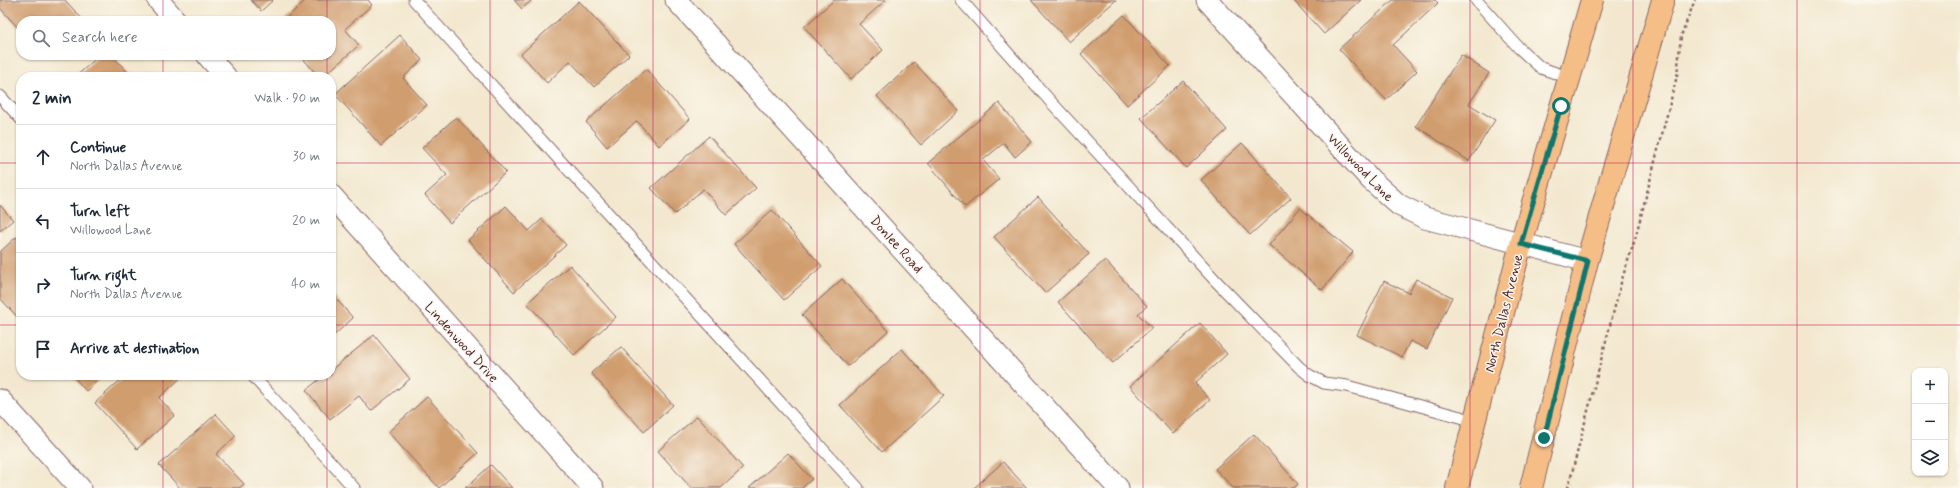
<!DOCTYPE html>
<html lang="en">
<head>
<meta charset="utf-8">
<style>
  :root { --surface:#fff; --page:#f2f2f3; --text:#1f2937; --muted:#747a83; --line:#e0e1e3 }
  body { margin:0; font-family:Mynerve,sans-serif; background:var(--page); color:var(--text) }
  .controls { position:absolute; right:12px; bottom:12px; display:grid; overflow:hidden; border-radius:8px; box-shadow:0 1px 3px #0004 }
  .controls button { width:36px; height:36px; display:grid; place-items:center; padding:0; border:0; border-bottom:1px solid var(--line); background:var(--surface); color:var(--text); font:20px sans-serif }
  .stop { position:absolute; width:12px; height:12px; margin:-9px; border:3px solid #0f766e; border-radius:50%; background:#fff }
  .stop.end { background:#0f766e; border-color:#fff; box-shadow:0 1px 4px #0008 }
  .list { margin:0; padding:0; list-style:none }
  h2 { display:flex; justify-content:space-between; align-items:center; height:52px; margin:0; padding:0 16px; font-size:17px }
  h2 small { font-size:13px; font-weight:400; color:var(--muted) }
  .list li { display:grid; grid-template-columns:26px 1fr auto; gap:12px; align-items:center; box-sizing:border-box; height:64px; padding:0 16px; border-top:1px solid var(--line) }
  .list b { display:block; font-size:15px; white-space:nowrap }
  .list p { margin:0; font-size:13px; white-space:nowrap; color:var(--muted) }
  .list em { font-size:13px; font-style:normal; color:var(--muted) }
  .icon { flex:none; width:22px; height:22px; fill:none; stroke:currentColor; stroke-width:2; stroke-linecap:round; stroke-linejoin:round }
  .map { position:relative; flex:none; width:1960px; height:488px; overflow:hidden }
  .search { position:absolute; background:var(--surface); box-shadow:0 1px 3px #0004; left:16px; top:16px; width:320px; height:44px; display:flex; align-items:center; gap:10px; box-sizing:border-box; padding:0 14px; border-radius:16px; color:var(--muted); font-size:15px }
  .panel { position:absolute; background:var(--surface); box-shadow:0 1px 3px #0004; left:16px; top:72px; width:320px; height:308px; border-radius:16px }
  .map>svg:first-child { display:block }
</style>
</head>
<body>
<div class="map">
<svg width="1960" height="488" viewBox="0 0 1960 488">
  <rect width="100%" height="100%" fill="#fbf7ec"/>
  <filter id="ink" filterUnits="userSpaceOnUse"><feTurbulence type="fractalNoise" baseFrequency=".025" numOctaves="2"/><feDisplacementMap in="SourceGraphic" scale="8" xChannelSelector="R" yChannelSelector="G"/><feConvolveMatrix kernelMatrix="1 2 1 2 8 2 1 2 1" color-interpolation-filters="sRGB"/></filter>
  <filter id="wash" filterUnits="userSpaceOnUse"><feTurbulence type="fractalNoise" baseFrequency=".012" numOctaves="4" result="noise"/><feDisplacementMap in="SourceGraphic" scale="16" xChannelSelector="R" yChannelSelector="G"/><feGaussianBlur stdDeviation="0.9" result="paint"/><feColorMatrix in="noise" values="0 0 0 0 0 0 0 0 0 0 0 0 0 0 0 0 0 1.4 0 .05"/><feComposite in="paint" operator="in"/></filter>
  <g filter="url(#wash)">
    <rect width="100%" height="100%" fill="#f3e8cf"/>
    <g id="blocks">
      <path fill="#d09d6e" d="M0,0H65L84,21H21V31L0,8Z
        M251,0H273L261,11Z
        M306,0H368L372,5L345,29L359,45L323,77H319L300,55H331V21H283Z
        M514,0H532L522,9Z
        M834,0H886L859,24L883,50L851,79L804,27Z
        M1031,0H1116L1069,42Z
        M1293,0H1361L1324,34Z
        M1393,0H1435L1438,3L1393,45L1417,71L1386,100L1339,49Z
        M579,1L629,55L594,87L570,61L547,83L521,54Z
        M1124,15L1170,66L1127,105L1081,54Z
        M400,35L422,60L403,78L427,105L381,146L335,94Z
        M100,55H112L132,77H75Z
        M1461,55L1489,73L1469,104L1495,120L1469,161L1416,126Z
        M914,62L958,111L921,145L877,96Z
        M646,69L690,119L659,146L637,121L607,147L586,122Z
        M1183,81L1227,130L1186,168L1141,118Z
        M999,103L1032,142L1015,157L1004,143L983,160L999,179L965,207L928,163Z
        M456,117L506,172L450,223L425,195L447,175L422,148Z
        M709,136L756,188L726,215L703,189L675,214L651,188Z
        M1242,143L1291,198L1250,235L1201,180Z
        M1038,197L1089,254L1045,293L994,237Z
        M0,205L13,220L0,231Z
        M506,206L529,231L542,219L566,245L514,292L468,240Z
        M1300,208L1353,252L1322,290L1269,245Z
        M772,210L822,266L784,300L734,244Z
        M16,237L21,243V321L0,298V252Z
        M1105,260L1147,306L1138,314L1152,328L1113,363L1058,302Z
        M570,265L616,317L574,355L527,303Z
        M842,279L888,331L848,366L802,315Z
        M1416,279L1452,297L1427,349L1410,341L1402,357L1357,335L1384,281L1409,293Z
        M331,293L353,318L331,338Z
        M1200,323L1227,354L1195,383L1210,400L1173,434L1130,386Z
        M374,335L410,379L371,411L359,396L330,419L306,390L325,375H331V370Z
        M621,347L673,405L644,432L591,373Z
        M902,349L944,396L882,452L840,405Z
        M72,375H104L86,391Z
        M126,375H184L159,398L175,415L137,449L95,403Z
        M427,397L478,453L439,488L388,432Z
        M216,414L236,436L216,454L244,484L239,488H180L159,465Z
        M697,416L743,468L721,488H691L658,451Z
        M1254,434L1298,484L1294,488H1233L1215,469Z
        M788,453L812,479L802,488H749Z
        M1003,462L1027,488H974Z
        M491,465L512,488H465Z"/>
    </g>
  </g>
  <g filter="url(#ink)">
    <use href="#blocks" fill-opacity="0" stroke="#856564" stroke-width="1"/>
    <g fill="none" stroke-linecap="round" stroke-linejoin="round">
      <g stroke="#856564" stroke-width="13">
        <path id="lane" d="M414,0L858,488
          M961,0L1051,102L1215,280L1299,367L1309,375L1324,383L1347,386L1475,421
          M1476,0L1519,48L1541,68L1570,78
          M0,96L21,119
          M252,375L354,488"/>
      </g>
      <g stroke="#856564" stroke-width="23">
        <path id="street" d="M158,0L176,21
          M676,0L1118,488
          M1207,0L1371,180L1399,205L1425,218L1587,261
          M207,55L226,77
          M331,195L593,488
          M0,400L80,488"/>
      </g>
      <g stroke="#856564" stroke-width="24">
        <path id="primary" d="M1457,488L1521,244L1592,0
          M1531,488L1587,261L1663,0"/>
      </g>
      <path stroke="#856564" stroke-width="2.5" stroke-dasharray="3 3" stroke-linecap="butt" d="M1568,488L1622,279L1635,239L1677,76L1681,36L1695,0"/>
      <use href="#lane" stroke="#fff" stroke-width="11"/>
      <use href="#street" stroke="#fff" stroke-width="21"/>
      <use href="#primary" stroke="#f6be87" stroke-width="22"/>
    </g>
  </g>
  <g fill="none" stroke-linecap="round" stroke-linejoin="round" filter="url(#ink)">
    <path stroke="#0f766e" stroke-width="5" d="M1544,438L1588,261L1521,244L1561,106"/>
  </g>
  <path fill="none" stroke="#c2185b" stroke-width="1" stroke-opacity="0.55" d="M163,0V21M327,0V21M490,0V488M653,0V488M817,0V488M980,0V488M1143,0V488M1307,0V488M1470,0V488M1633,0V488M1797,0V488M163,55V77M327,55V77M0,163H21M331,163H1960M0,325H21M331,325H1960M163,375V488M327,375V488"/>
  <g text-anchor="middle" stroke-width="3" stroke-linejoin="round" paint-order="stroke">
    <g font-size="14" fill="#4a1f2b" stroke="#fbf7ec">
      <text transform="translate(1361 167) rotate(46)" y="5">Willowood Lane</text>
      <text transform="translate(897 244) rotate(48)" y="5">Donlee Road</text>
      <text transform="translate(1503 313) rotate(-76)" y="5">North Dallas Avenue</text>
      <text transform="translate(462 342) rotate(48)" y="5">Lindenwood Drive</text>
    </g>
  </g>
</svg>
<div class="controls">
<button>+</button>
<button>−</button>
<button><svg class="icon" aria-label="layers" viewBox="0 0 24 24"><path d="M12 4l9 5-9 5-9-5zM3 14l9 5 9-5"/></svg></button>
</div>
<div class="stop" style="left:1561px;top:106px"></div>
<div class="stop end" style="left:1544px;top:438px"></div>
<div class="search"><svg class="icon" aria-label="search" viewBox="0 0 24 24"><circle cx="10" cy="10" r="6"/><path d="M15 15l6 6"/></svg>Search here</div>
<section class="panel">
<h2>2 min<small>Walk · 90 m</small></h2>
<ul class="list">
<li><svg class="icon" aria-label="ahead" viewBox="0 0 24 24"><path d="M12 20V5M6 11l6-6 6 6"/></svg><div><b>Continue</b><p>North Dallas Avenue</p></div><em>30 m</em></li>
<li><svg class="icon" aria-label="left" viewBox="0 0 24 24"><path d="M17 20v-9H6M10 6l-5 5 5 5"/></svg><div><b>Turn left</b><p>Willowood Lane</p></div><em>20 m</em></li>
<li><svg class="icon" aria-label="right" viewBox="0 0 24 24"><path d="M7 20v-9h11M14 6l5 5-5 5"/></svg><div><b>Turn right</b><p>North Dallas Avenue</p></div><em>40 m</em></li>
<li><svg class="icon" aria-label="arrive" viewBox="0 0 24 24"><path d="M6 21V4h12l-3 4 3 4H6"/></svg><div><b>Arrive at destination</b></div></li>
</ul>
</section>
</div>
</body>
</html>
